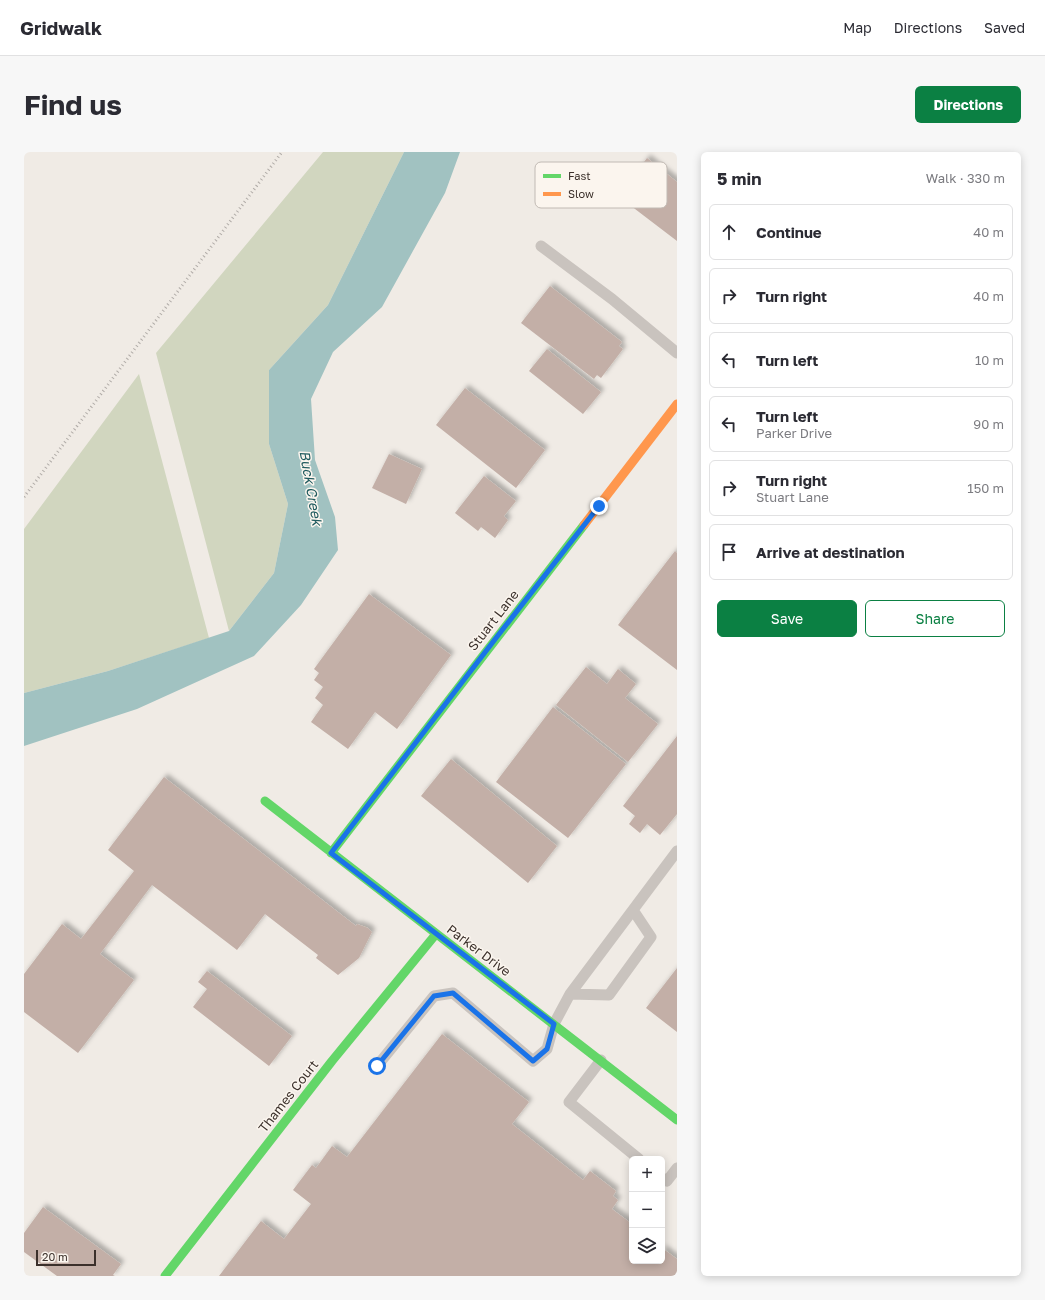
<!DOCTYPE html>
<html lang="en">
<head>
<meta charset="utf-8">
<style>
  :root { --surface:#fff; --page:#f7f7f7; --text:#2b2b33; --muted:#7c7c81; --line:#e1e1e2; --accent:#0b8043 }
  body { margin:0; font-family:"Golos Text",sans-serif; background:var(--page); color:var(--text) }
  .controls { position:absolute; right:12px; bottom:12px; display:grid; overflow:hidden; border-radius:6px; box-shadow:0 2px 10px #0003 }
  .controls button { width:36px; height:36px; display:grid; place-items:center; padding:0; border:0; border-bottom:1px solid var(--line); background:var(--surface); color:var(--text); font:20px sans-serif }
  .scale { position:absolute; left:12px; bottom:10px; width:60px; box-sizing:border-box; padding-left:4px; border:2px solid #3b302b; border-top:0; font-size:11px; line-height:14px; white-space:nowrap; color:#3b302b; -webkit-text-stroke:3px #fbf5ee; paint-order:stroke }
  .stop { position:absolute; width:12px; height:12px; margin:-9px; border:3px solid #1a73e8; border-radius:50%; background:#fff }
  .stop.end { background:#1a73e8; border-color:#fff; box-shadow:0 1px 4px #0008 }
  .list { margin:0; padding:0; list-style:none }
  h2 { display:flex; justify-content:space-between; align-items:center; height:52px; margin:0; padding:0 16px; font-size:17px }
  h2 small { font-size:13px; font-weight:400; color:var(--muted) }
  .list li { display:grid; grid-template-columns:26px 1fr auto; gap:12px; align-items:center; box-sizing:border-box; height:56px; margin:0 8px 8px; padding:0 8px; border:1px solid var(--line); border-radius:6px }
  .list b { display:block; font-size:15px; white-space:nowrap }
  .list p { margin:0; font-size:13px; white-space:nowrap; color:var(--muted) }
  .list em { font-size:13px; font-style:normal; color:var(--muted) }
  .actions { display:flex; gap:8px; padding:12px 16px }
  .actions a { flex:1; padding:9px 0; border:1px solid var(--accent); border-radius:6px; text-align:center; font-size:14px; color:var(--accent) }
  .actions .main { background:var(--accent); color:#fff }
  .icon { flex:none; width:22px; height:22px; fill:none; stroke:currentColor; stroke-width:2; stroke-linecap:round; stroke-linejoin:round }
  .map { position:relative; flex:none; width:653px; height:1124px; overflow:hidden; border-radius:6px }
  header { display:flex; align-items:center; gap:24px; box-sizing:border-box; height:56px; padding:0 20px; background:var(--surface); border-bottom:1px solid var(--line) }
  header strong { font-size:19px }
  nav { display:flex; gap:22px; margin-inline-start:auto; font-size:14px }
  .intro { display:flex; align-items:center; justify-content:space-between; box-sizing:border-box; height:96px; padding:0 24px }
  h1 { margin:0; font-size:28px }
  .button { padding:10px 18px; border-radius:6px; background:var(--accent); color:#fff; font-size:14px; font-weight:700 }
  main { display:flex; gap:24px; padding:0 24px }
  aside { flex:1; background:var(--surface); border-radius:6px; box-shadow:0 2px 10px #0003 }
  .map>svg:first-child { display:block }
</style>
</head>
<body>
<header>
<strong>Gridwalk</strong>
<nav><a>Map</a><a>Directions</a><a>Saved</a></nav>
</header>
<div class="intro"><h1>Find us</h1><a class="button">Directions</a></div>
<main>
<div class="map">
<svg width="653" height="1124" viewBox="0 0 653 1124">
  <defs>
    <filter id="shadow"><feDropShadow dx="3.5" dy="-3.5" stdDeviation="2" flood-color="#0004"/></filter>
  </defs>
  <rect width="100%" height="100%" fill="#f0ebe5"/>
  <path fill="#d1d6bf" d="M299,0H380L304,153L245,218V292L264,352L250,421L205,479L132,201Z
    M115,222L185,486L84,519L0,541V377Z"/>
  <path fill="#a1c2c1" d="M380,0H436L421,41L358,155L309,200L287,247L291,308L311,365L314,398L277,453L230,504L113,557L0,594V541L84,519L205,479L250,421L264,352L245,292V218L304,153Z"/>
  <path fill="#c3afa7" filter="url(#shadow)" d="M623,6L653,30V89L594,44Z
    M526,134L598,190L595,194L599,197L577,226L573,223L570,227L497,171Z
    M523,197L577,240L559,262L505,219Z
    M441,236L521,298L492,336L412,273Z
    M365,302L398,317L382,352L348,336Z
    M460,324L492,349L480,364L484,368L471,386L457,375L454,379L431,361Z
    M651,399L653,401V518L594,473Z
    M345,442L427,503L373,577L351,560L324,597L287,570L299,553L291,546L299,535L290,528L295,521L290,517Z
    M562,515L583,532L594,517L612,532L601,546L634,572L604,610L532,553Z
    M529,555L602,612L544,686L472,630Z
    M653,584V662L636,683L623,672L616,681L605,672L611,664L599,654Z
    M427,607L533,694L504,731L397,644Z
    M140,625L332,774L333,772L344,776L348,780L335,806L314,823L292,806L294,803L241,762L213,798L128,733L76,802L110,828L54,901L0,860V822L38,772L57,787L110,719L84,698Z
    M653,816V880L622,856Z
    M183,819L268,884L245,914L169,855L183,837L174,830Z
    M418,882L505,950L488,972L559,1028L566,1019L592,1039L589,1044L594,1048L588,1057L608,1072V1109H638V1096L653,1107V1124H195L237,1069L260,1087L287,1052L269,1038L288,1013L292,1016L308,994L323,1005Z
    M19,1055L97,1112L89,1123L91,1124H33L0,1100V1081Z"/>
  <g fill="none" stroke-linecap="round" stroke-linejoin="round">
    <path stroke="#c9c3be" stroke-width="11" d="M517,94L588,147L653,201
      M546,842L585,843L627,785L609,758
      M577,908L545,950L615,1007
      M353,914L410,844L429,841L509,909L523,897L530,872L546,842L653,699
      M638,1026L643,1029L653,1016"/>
    <path stroke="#63d668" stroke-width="9" d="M241,649L653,968
      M307,701L560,373
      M141,1124L308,909L412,782"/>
    <path stroke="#ff974d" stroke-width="9" d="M560,373L653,252"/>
    <path stroke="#b1aca8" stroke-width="3" stroke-dasharray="1 3" stroke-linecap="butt" d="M0,345L258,0"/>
  </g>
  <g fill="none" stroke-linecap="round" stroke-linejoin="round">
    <path stroke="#1a73e8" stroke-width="5" d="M353,914L410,844L429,841L509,909L523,897L530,872L307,701L472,486L575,354"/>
  </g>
  <g text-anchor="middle" stroke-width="3" stroke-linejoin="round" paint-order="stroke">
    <g font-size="13" fill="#3b302b" stroke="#fbf5ee">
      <text transform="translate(469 468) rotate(-52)" y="5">Stuart Lane</text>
      <text transform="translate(455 798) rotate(37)" y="5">Parker Drive</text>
      <text transform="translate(264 944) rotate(-52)" y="5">Thames Court</text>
    </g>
    <g font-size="14" font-style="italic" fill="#1f5a5e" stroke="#fbf5ee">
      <text transform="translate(287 336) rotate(80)" y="5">Buck Creek</text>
    </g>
  </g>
  <rect x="511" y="10" width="132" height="46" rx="6" fill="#fbf5ee" stroke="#c1bab4" stroke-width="1"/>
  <rect x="519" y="22" width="18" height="4" fill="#63d668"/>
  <rect x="519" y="40" width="18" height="4" fill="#ff974d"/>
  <g font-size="11" fill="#3b302b">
    <text x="544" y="28">Fast</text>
    <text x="544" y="46">Slow</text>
  </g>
</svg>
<div class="controls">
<button>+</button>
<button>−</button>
<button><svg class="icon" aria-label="layers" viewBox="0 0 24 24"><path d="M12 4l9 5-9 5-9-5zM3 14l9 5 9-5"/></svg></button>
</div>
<div class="scale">20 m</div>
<div class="stop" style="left:353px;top:914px"></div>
<div class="stop end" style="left:575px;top:354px"></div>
</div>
<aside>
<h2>5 min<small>Walk · 330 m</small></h2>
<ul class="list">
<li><svg class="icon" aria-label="ahead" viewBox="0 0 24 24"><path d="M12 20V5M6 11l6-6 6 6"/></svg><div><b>Continue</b></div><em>40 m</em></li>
<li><svg class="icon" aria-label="right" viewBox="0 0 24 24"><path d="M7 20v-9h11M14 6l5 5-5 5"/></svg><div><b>Turn right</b></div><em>40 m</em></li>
<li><svg class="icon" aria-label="left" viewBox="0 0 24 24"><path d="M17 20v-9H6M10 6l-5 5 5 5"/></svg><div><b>Turn left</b></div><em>10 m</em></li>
<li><svg class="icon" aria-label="left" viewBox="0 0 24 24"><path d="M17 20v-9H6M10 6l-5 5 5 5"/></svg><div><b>Turn left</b><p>Parker Drive</p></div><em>90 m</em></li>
<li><svg class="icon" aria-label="right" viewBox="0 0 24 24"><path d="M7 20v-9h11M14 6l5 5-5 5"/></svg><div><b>Turn right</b><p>Stuart Lane</p></div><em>150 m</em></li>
<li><svg class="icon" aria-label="arrive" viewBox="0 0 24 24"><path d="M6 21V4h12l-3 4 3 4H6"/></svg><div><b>Arrive at destination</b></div></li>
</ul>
<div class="actions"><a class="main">Save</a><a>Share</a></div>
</aside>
</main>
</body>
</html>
